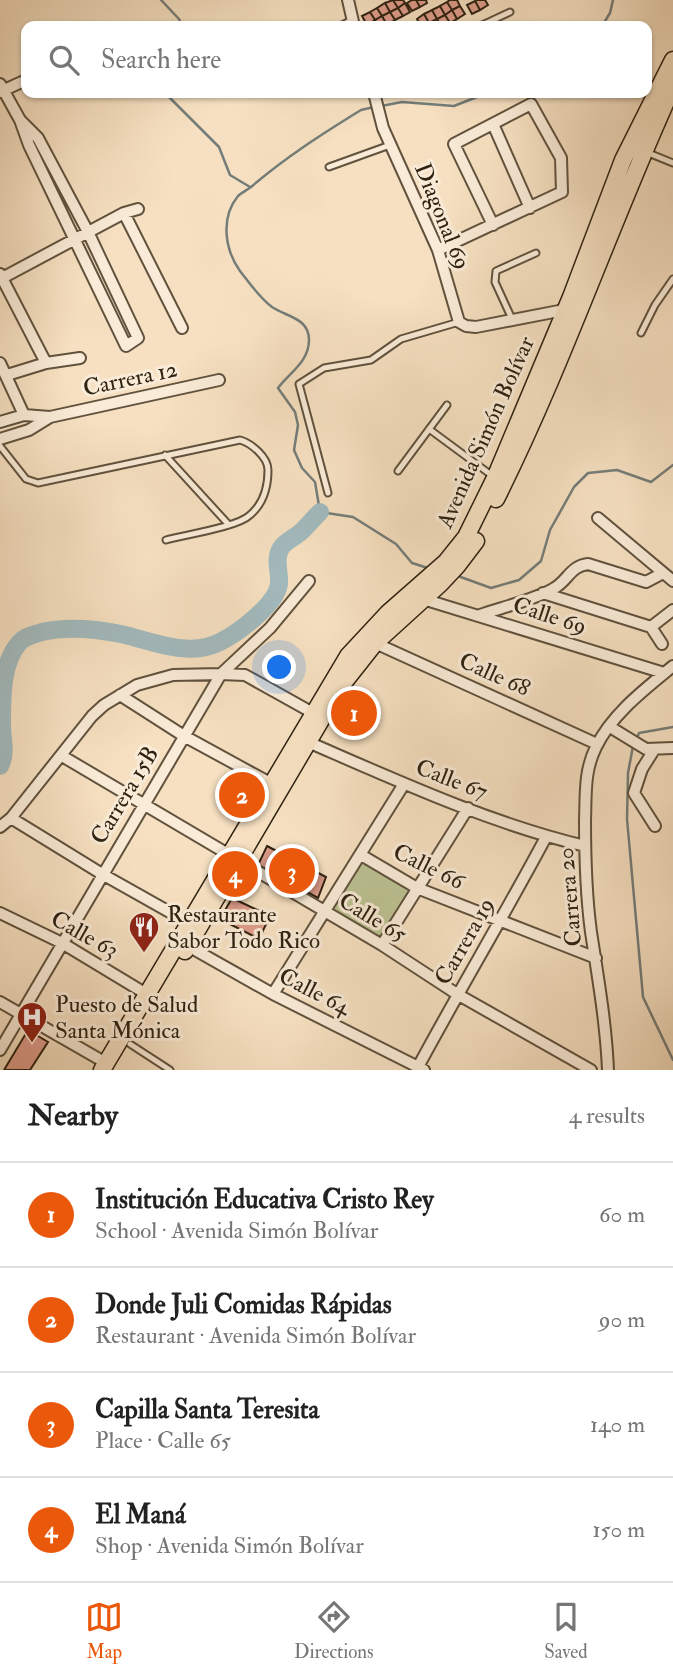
<!DOCTYPE html>
<html lang="en">
<head>
<meta charset="utf-8">
<style>
  :root { --surface:#fff; --page:#f2f2f2; --text:#222; --muted:#767676; --line:#e0e0e0; --accent:#ea580c }
  body { margin:0; font-family:"IM FELL Double Pica",serif; background:var(--page); color:var(--text) }
  .you { position:absolute; left:280px; top:668px; width:24px; height:24px; margin:-18px; border:5px solid #fff; border-radius:50%; background:#1a73e8; box-shadow:0 0 0 10px #1a73e833 }
  .badge { display:grid; place-items:center; width:46px; height:46px; border-radius:50%; background:var(--accent); color:#fff; font-size:23px; font-weight:700 }
  .pin { position:absolute; translate:-50% -50%; border:4px solid #fff; box-shadow:0 2px 7px #0006 }
  .list { margin:0; padding:0; list-style:none }
  h2 { display:flex; justify-content:space-between; align-items:center; height:91px; margin:0; padding:0 28px; font-size:30px }
  h2 small { font-size:23px; font-weight:400; color:var(--muted) }
  .list li { display:grid; grid-template-columns:46px 1fr auto; gap:21px; align-items:center; box-sizing:border-box; height:105px; padding:0 28px; border-top:2px solid var(--line) }
  .list b { display:block; font-size:26px; white-space:nowrap }
  .list p { margin:0; font-size:23px; white-space:nowrap; color:var(--muted) }
  .list em { font-size:23px; font-style:normal; color:var(--muted) }
  .icon { flex:none; width:38px; height:38px; fill:none; stroke:currentColor; stroke-width:2; stroke-linecap:round; stroke-linejoin:round }
  .map { position:relative; flex:none; width:673px; height:1070px; overflow:hidden }
  .search { position:absolute; background:var(--surface); box-shadow:0 2px 5px #0004; left:21px; right:21px; top:21px; height:77px; display:flex; align-items:center; gap:18px; box-sizing:border-box; padding:0 24px; border-radius:14px; color:var(--muted); font-size:26px }
  .sheet { height:511px; background:var(--surface) }
  nav { display:flex; justify-content:space-around; align-items:center; box-sizing:border-box; height:98px; border-top:2px solid var(--line); background:var(--surface); font-size:19px; color:var(--muted) }
  nav a { display:grid; justify-items:center; gap:4px }
  nav .on { color:var(--accent) }
  .map>svg:first-child { display:block }
</style>
</head>
<body>
<div class="map">
<svg width="673" height="1070" viewBox="0 0 673 1070">
  <rect width="100%" height="100%" fill="#f6e0c1"/>
  <filter id="stains"><feTurbulence type="fractalNoise" baseFrequency=".00286" numOctaves="4"/><feColorMatrix values="0 0 0 0 .2 0 0 0 0 .09 0 0 0 0 .02 0 0 0 .5 -.17"/></filter>
  <radialGradient id="worn" r=".72"><stop offset=".6" stop-color="#630" stop-opacity="0"/><stop offset="1" stop-color="#630" stop-opacity=".3"/></radialGradient>
  <path fill="#bcc293" stroke="#757252" stroke-width="2" d="M361,855L417,888L382,945L324,912Z"/>
  <g fill="none" stroke-linecap="round" stroke-linejoin="round">
    <path stroke="#747d79" stroke-width="2.5" d="M161,0L179,19L182,26
      M602,26L610,13L613,0
      M169,93V97L219,147L230,175L250,187
      M381,106L402,102L454,106L487,93
      M374,107L361,110C322,134 286,157 251,187C247,190 241,193 238,196C220,218 225,250 240,271C250,284 259,297 272,307C287,317 309,318 309,340C309,362 289,373 278,388L295,412L298,425L294,450L302,468L315,482L320,512L353,517L396,544L412,563L431,569
      M458,576L491,588L519,580L541,561L550,530L574,487L588,473L617,470L651,482L673,465
      M636,740L639,733L673,727
      M633,746L628,773L627,819L643,997L673,1060"/>
    <path stroke="#a2babe" stroke-width="18" d="M0,766C7,753 2,740 2,725C2,699 1,664 19,643C25,636 33,635 42,632C67,626 96,629 121,634C152,641 189,658 220,642C238,633 276,605 279,584C280,571 274,560 281,548C285,541 296,537 302,531C308,525 314,518 320,512"/>
  </g>
  <path fill="#df9d8c" stroke="#2e2211" stroke-width="2" d="M393,0L398,8L390,12L385,3Z
    M393,0H403L405,3L398,8Z
    M412,0H416L420,7L412,11L407,3Z
    M416,0H426L427,3L420,7Z
    M450,0H457L460,6L452,10L447,2Z
    M477,0H485L488,5L480,10L475,1Z
    M475,1L480,10L472,14L467,5Z
    M447,2L452,10L445,15L440,6Z
    M385,3L390,12L382,16L377,8Z
    M405,3L410,12L403,16L398,8Z
    M440,6L445,15L437,19L432,10Z
    M460,6L465,14L457,19L452,10Z
    M377,8L382,16L375,20L370,12Z
    M398,8L403,16L395,20L390,12Z
    M432,10L437,19L429,23L424,14Z
    M452,10L457,19L450,23L445,15Z
    M370,12L375,20L367,25L362,16Z
    M390,12L395,20L387,25L382,16Z
    M424,14L429,23L421,26L417,19Z
    M445,15L450,23L441,26L437,19Z
    M382,16L387,25L378,26L375,20Z
    M437,19L441,26H431L429,23Z
    M267,846L326,877L318,898L258,865Z
    M232,898L270,916L259,939L220,919Z
    M28,1030L48,1042L30,1070H4Z"/>
  <g fill="none" stroke-linecap="round" stroke-linejoin="round">
    <g stroke="#60523d" stroke-width="9">
      <path id="service" d="M340,26L352,20
        M480,26L510,12
        M646,152L673,163
        M329,167L390,145
        M512,319L495,282L496,271L536,253
        M641,333L655,305L673,279
        M429,429L494,477
        M0,446L26,479L38,483L240,440C251,443 268,457 268,470C268,487 263,504 250,515C238,527 184,535 166,540
        M165,455L229,525
        M398,471L447,405
        M328,493L299,384L324,368L371,360L401,339L459,322
        M130,1044L170,1070"/>
    </g>
    <g stroke="#60523d" stroke-width="14">
      <path id="minor" d="M348,0L354,26
        M0,84L20,120L29,145L126,346L138,338L88,232L38,138L20,120
        M0,92L26,80
        M374,93L383,128L438,250L459,322L466,326L476,327L564,310
        M493,124L530,208
        M124,213L182,328
        M438,250L562,192L561,158L531,104L454,144L493,225
        M0,274L46,363
        M2,278L124,213L138,209
        M0,363L24,415
        M7,375L46,363L80,358
        M0,422L24,415L50,417L219,380
        M0,439L29,430L50,417
        M598,518L673,581
        M543,593L651,627L662,644
        M423,599L664,673
        M480,615C500,608 536,599 553,589C568,581 570,566 588,564L646,582L663,573
        M651,627L673,610
        M375,643L597,744
        M120,695L184,736L270,783
        M610,727L646,749L673,748
        M308,742C398,781 489,823 585,846
        M654,750L642,769L634,793L655,826
        M62,756L382,945L457,994L591,1070
        M11,818L102,874L189,923
        M0,827L11,818L92,716L104,705L137,685L173,675L221,674L245,675L313,713
        M361,855L417,888L596,958
        M0,913L62,943L148,995
        M382,945L468,808
        M188,946L273,994L424,1070
        M273,994L404,784
        M0,1002L106,1063
        M0,1050L221,674L270,628L309,581
        M418,1067C460,989 505,914 546,837
        M608,1070C606,1023 598,978 591,932C586,895 585,857 585,820C586,794 584,771 596,747C612,714 645,689 673,666"/>
    </g>
    <g stroke="#2e2211" stroke-width="19">
      <path id="primary" d="M496,499C563,365 611,222 673,86
        M185,951L341,686L375,643L440,584L457,566L476,541
        M102,1070L348,656L388,613L446,562L466,537L495,478L571,297L623,160L673,60"/>
    </g>
    <use href="#service" stroke="#f9ebd7" stroke-width="5"/>
    <use href="#minor" stroke="#f9ebd7" stroke-width="10"/>
    <use href="#primary" stroke="#f6e0c1" stroke-width="16"/>
  </g>
  <defs>
    <g id="restaurant-pin" transform="scale(1.575)"><path d="M0 17L-7.5 6A9.5 9.5 0 1 1 7.5 6Z" fill="#8f2418" stroke="#f9ebd7"/><path d="M-5-6h1v4h1v-4h1v4h1v-4h1v5L-1.5 .5V6h-2V.5L-5-1ZM5-6V6H3V1.5H1.5Q1.5-4 5-6Z" fill="#fff"/></g>
    <g id="hospital-pin" transform="scale(1.575)"><path d="M0 17L-7.5 6A9.5 9.5 0 1 1 7.5 6Z" fill="#8f2418" stroke="#f9ebd7"/><path d="M-5-5h3v3.5h4V-5h3V5h-3V1.5h-4V5h-3Z" fill="#fff"/></g>
  </defs>
  <g fill-rule="evenodd">
    <use href="#restaurant-pin" x="144" y="927"/>
    <use href="#hospital-pin" x="32" y="1017"/>
  </g>
  <g text-anchor="middle" stroke-width="6" stroke-linejoin="round" paint-order="stroke">
    <g font-size="23" fill="#2e2211" stroke="#f9ebd7">
      <text transform="translate(443 216) rotate(68)" y="8">Diagonal 69</text>
      <text transform="translate(130 378) rotate(-12)" y="8">Carrera 12</text>
      <text transform="translate(485 432) rotate(-66)" y="8">Avenida Simón Bolívar</text>
      <text transform="translate(550 615) rotate(18)" y="8">Calle 69</text>
      <text transform="translate(495 674) rotate(24)" y="8">Calle 68</text>
      <text transform="translate(452 779) rotate(21)" y="8">Calle 67</text>
      <text transform="translate(124 795) rotate(-59)" y="8">Carrera 15B</text>
      <text transform="translate(429 866) rotate(26)" y="8">Calle 66</text>
      <text transform="translate(569 897) rotate(-95)" y="8">Carrera 20</text>
      <text transform="translate(373 917) rotate(31)" y="8">Calle 65</text>
      <text transform="translate(85 934) rotate(29)" y="8">Calle 63</text>
      <text transform="translate(464 941) rotate(-60)" y="8">Carrera 19</text>
      <text transform="translate(315 991) rotate(27)" y="8">Calle 64</text>
    </g>
    <g font-size="23" fill="#2e2211" stroke="#f9ebd7" text-anchor="start">
      <text x="167" y="922">Restaurante<tspan x="167" dy="26">Sabor Todo Rico</tspan></text>
      <text x="55" y="1012">Puesto de Salud<tspan x="55" dy="26">Santa Mónica</tspan></text>
    </g>
  </g>
  <rect width="100%" height="100%" filter="url(#stains)"/>
  <rect width="100%" height="100%" fill="url(#worn)"/>
</svg>
<div class="you"></div>
<div class="pin badge" style="left:354px;top:713px">1</div>
<div class="pin badge" style="left:242px;top:795px">2</div>
<div class="pin badge" style="left:292px;top:871px">3</div>
<div class="pin badge" style="left:235px;top:874px">4</div>
<div class="search"><svg class="icon" aria-label="search" viewBox="0 0 24 24"><circle cx="10" cy="10" r="6"/><path d="M15 15l6 6"/></svg>Search here</div>
</div>
<section class="sheet">
<h2>Nearby<small>4 results</small></h2>
<ul class="list">
<li><span class="badge">1</span><div><b>Institución Educativa Cristo Rey</b><p>School · Avenida Simón Bolívar</p></div><em>60 m</em></li>
<li><span class="badge">2</span><div><b>Donde Juli Comidas Rápidas</b><p>Restaurant · Avenida Simón Bolívar</p></div><em>90 m</em></li>
<li><span class="badge">3</span><div><b>Capilla Santa Teresita</b><p>Place · Calle 65</p></div><em>140 m</em></li>
<li><span class="badge">4</span><div><b>El Maná</b><p>Shop · Avenida Simón Bolívar</p></div><em>150 m</em></li>
</ul>
</section>
<nav>
<a class="on"><svg class="icon" aria-label="map" viewBox="0 0 24 24"><path d="M3 6l6-2 6 2 6-2v14l-6 2-6-2-6 2zM9 4v14M15 6v14"/></svg>Map</a>
<a><svg class="icon" aria-label="directions" viewBox="0 0 24 24"><path d="M12 3l9 9-9 9-9-9zM9 14v-3h6M13 9l2 2-2 2"/></svg>Directions</a>
<a><svg class="icon" aria-label="saved" viewBox="0 0 24 24"><path d="M7 4h10v16l-5-4-5 4z"/></svg>Saved</a>
</nav>
</body>
</html>
